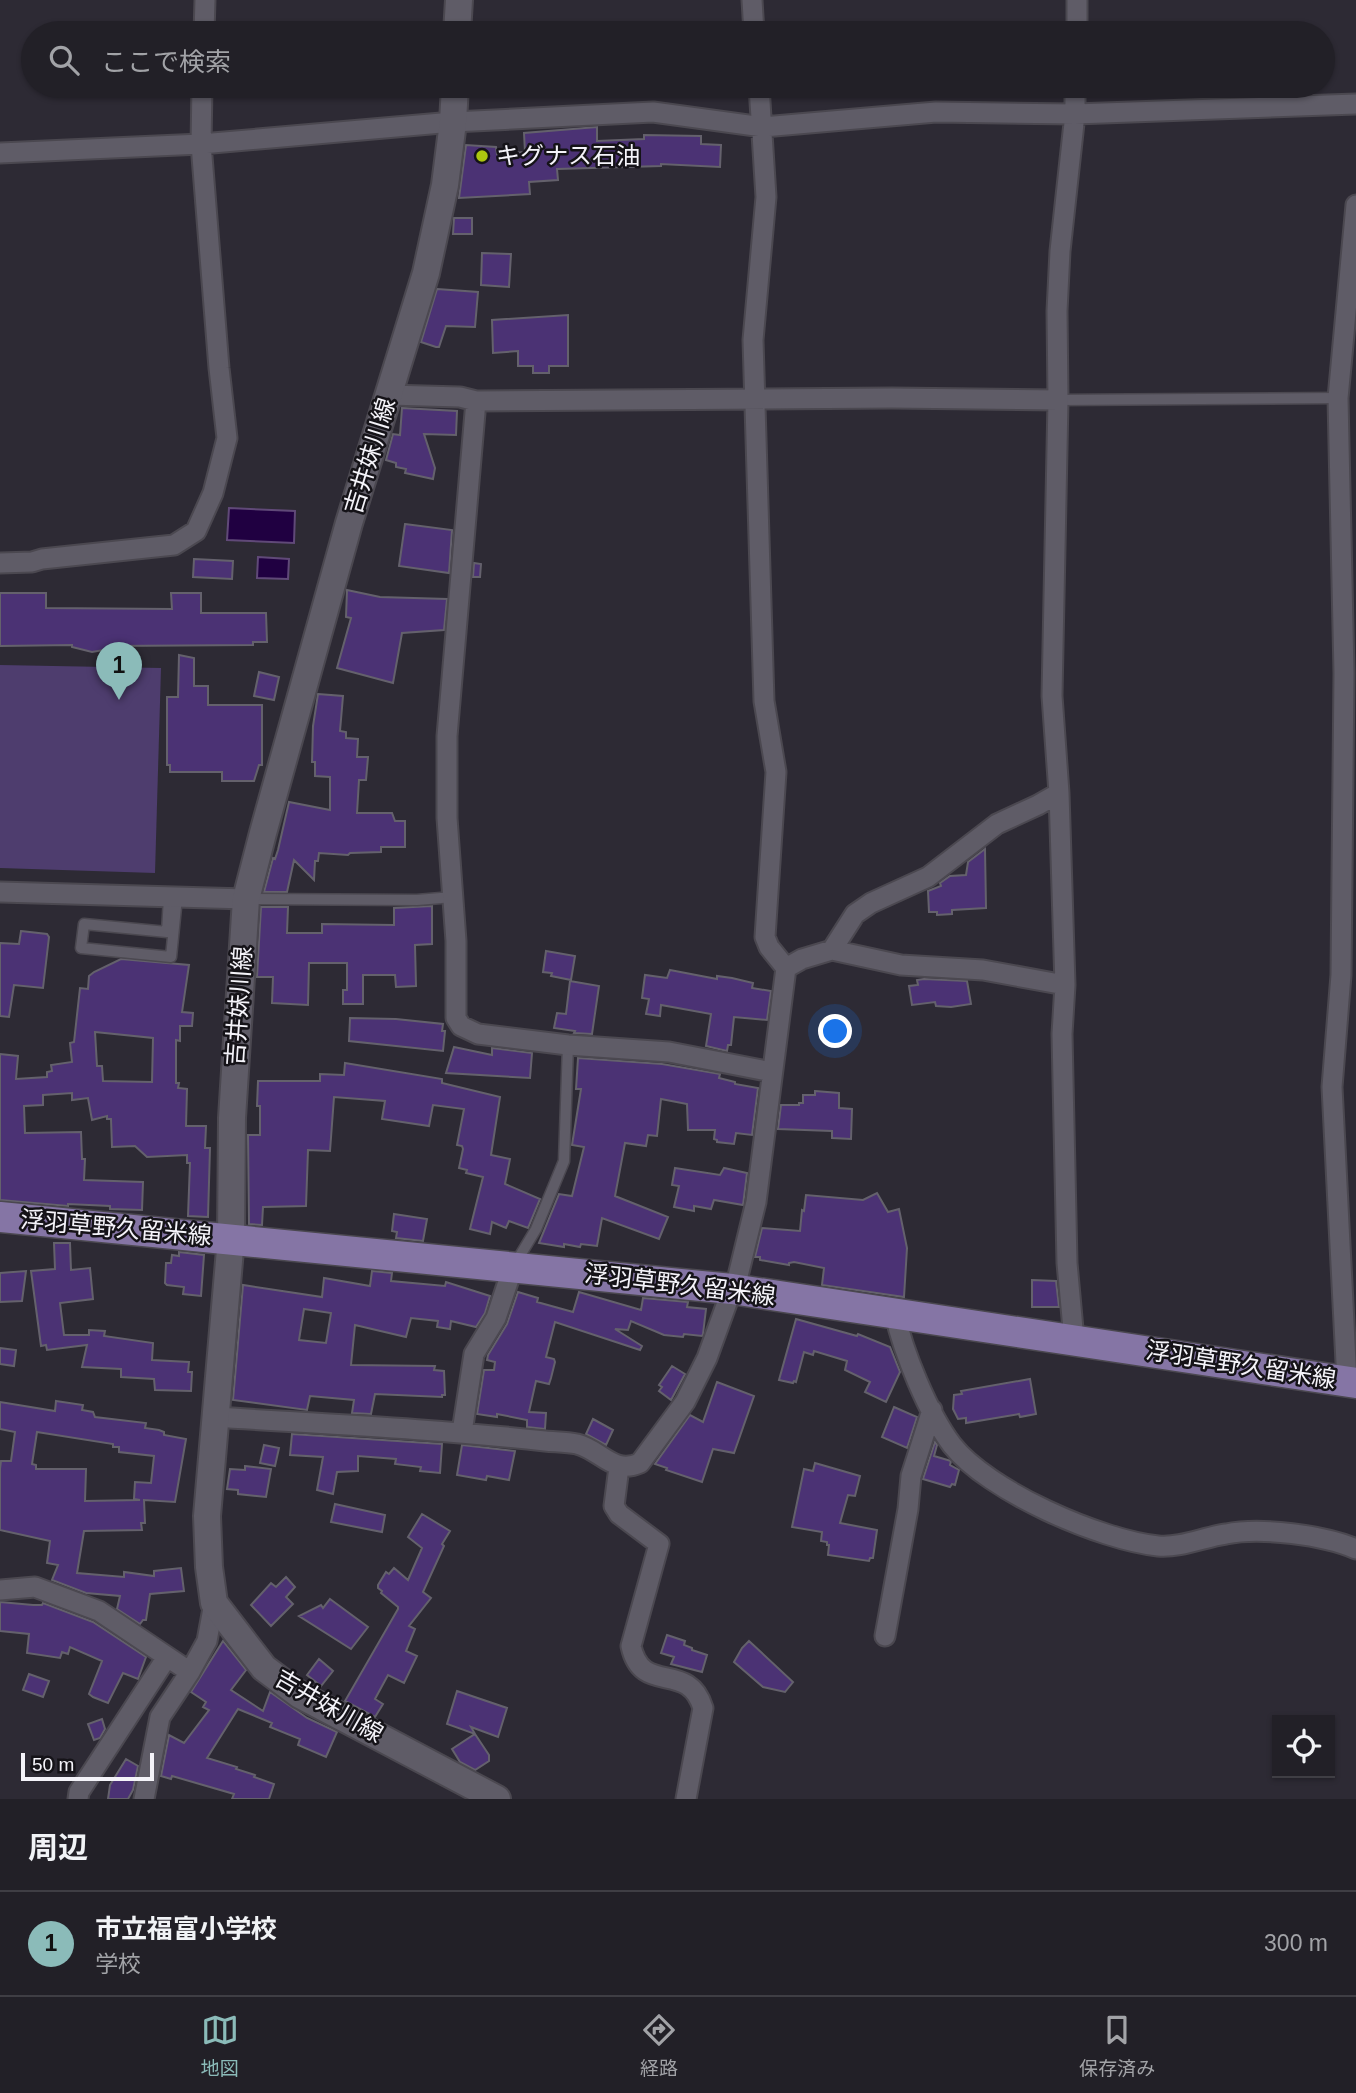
<!DOCTYPE html>
<html lang="ja">
<head>
<meta charset="utf-8">
<style>
  :root { --surface:#222027; --page:#2a282f; --text:#f1f3f6; --muted:#a2a3a7; --line:#3f3e44; --accent:#8bbbb9 }
  body { margin:0; font-family:Arial,"Noto Sans JP",sans-serif; background:var(--page); color:var(--text) }
  .controls { position:absolute; right:21px; bottom:21px; display:grid; overflow:hidden; border-radius:0px; box-shadow:0 2px 5px #0004 }
  .controls button { width:63px; height:63px; display:grid; place-items:center; padding:0; border:0; border-bottom:2px solid var(--line); background:var(--surface); color:var(--text); font:35px sans-serif }
  .scale { position:absolute; left:21px; bottom:18px; width:133px; box-sizing:border-box; padding-left:7px; border:4px solid #f4f3f9; border-top:0; font-size:19px; line-height:24px; white-space:nowrap; color:#f4f3f9; -webkit-text-stroke:5px #151318; paint-order:stroke }
  .you { position:absolute; left:836px; top:1032px; width:24px; height:24px; margin:-18px; border:5px solid #fff; border-radius:50%; background:#1a73e8; box-shadow:0 0 0 10px #1a73e833 }
  .badge { display:grid; place-items:center; width:46px; height:46px; border-radius:50%; background:var(--accent); color:#111; font-size:23px; font-weight:700 }
  .pin { position:absolute; translate:-50% -58px; filter:drop-shadow(0 2px 4px #0008) }
  .pin::after { content:''; position:absolute; top:37px; width:24px; height:21px; background:inherit; clip-path:polygon(0 0,100% 0,50% 100%) }
  .list { margin:0; padding:0; list-style:none }
  h2 { display:flex; justify-content:space-between; align-items:center; height:91px; margin:0; padding:0 28px; font-size:30px }
  h2 small { font-size:23px; font-weight:400; color:var(--muted) }
  .list li { display:grid; grid-template-columns:46px 1fr auto; gap:21px; align-items:center; box-sizing:border-box; height:105px; padding:0 28px; border-top:2px solid var(--line) }
  .list b { display:block; font-size:26px; white-space:nowrap }
  .list p { margin:0; font-size:23px; white-space:nowrap; color:var(--muted) }
  .list em { font-size:23px; font-style:normal; color:var(--muted) }
  .icon { flex:none; width:38px; height:38px; fill:none; stroke:currentColor; stroke-width:2; stroke-linecap:round; stroke-linejoin:round }
  .map { position:relative; flex:none; width:1356px; height:1799px; overflow:hidden }
  .search { position:absolute; background:var(--surface); box-shadow:0 2px 5px #0004; left:21px; right:21px; top:21px; height:77px; display:flex; align-items:center; gap:18px; box-sizing:border-box; padding:0 24px; border-radius:38px; color:var(--muted); font-size:26px }
  .sheet { height:196px; background:var(--surface) }
  nav { display:flex; justify-content:space-around; align-items:center; box-sizing:border-box; height:98px; border-top:2px solid var(--line); background:var(--surface); font-size:19px; color:var(--muted) }
  nav a { display:grid; justify-items:center; gap:4px }
  nav .on { color:var(--accent) }
  .map>svg:first-child { display:block }
</style>
</head>
<body>
<div class="map">
<svg width="1356" height="1799" viewBox="0 0 1356 1799">
  <rect width="100%" height="100%" fill="#2d2a34"/>
  <path fill="#4e3d6e" d="M0,665L161,668L155,873L0,868Z"/>
  <path fill="#200041" stroke="#604978" stroke-width="2" d="M229,508L295,511L294,543L227,540Z
    M258,557L289,559L288,579L257,578Z"/>
  <path fill="#4b3274" stroke="#64616c" stroke-width="2" fill-rule="evenodd" d="M597,127V141L644,139V135L701,136V144L721,145L720,167L661,164V166L557,169L558,180L529,182L530,194L459,198L466,145L496,147L497,154L525,152L524,133Z
    M454,218H472V234H453Z
    M482,253L511,254L509,287L481,285Z
    M437,289L478,292L475,327L446,326L439,347H436L421,342Z
    M568,315V366H549V373H533V366H518V351L493,353L492,320Z
    M402,408L457,411L456,435L424,434L435,468L433,479L405,473L406,469L396,467V463L386,460L393,434L400,435Z
    M405,524L452,530L449,573L399,566Z
    M194,559L233,561L232,579L193,577Z
    M474,563L481,564L480,577H473Z
    M347,590L380,597L447,599L444,630L402,633L393,683L337,668L351,618L346,617Z
    M0,593H46V608L172,609L171,593H201V613H266L267,642H253V645L110,646V649L92,652L72,647V645L0,646Z
    M179,655L194,658V686H208V705H262V765H259L254,781H222V772H170V765H167V697H178Z
    M259,672L279,677L274,700L254,696Z
    M318,694L343,696L340,731L346,732V738L358,739L357,757H368L366,780H359L357,813H392L395,821H405V847H381V852L350,853L348,855L319,853L318,861H315L314,880L294,860L287,892H264L273,858L275,859L278,850L289,802L330,810V777L315,776V762H312L313,726Z
    M985,849L986,908L952,910V914L937,915V912H929L928,891L941,886L940,883L950,876L966,875L968,862Z
    M432,906V944L415,945L416,986L396,987L395,975H363V1004H343V990H347V963H309L308,1005L272,1003L273,977H257L261,907H288L287,933H322V924L394,925V908Z
    M21,931L47,934L49,937L43,988L14,985L9,1017L0,1016V943L19,944Z
    M546,951L575,956L571,980L551,976L552,973L543,972Z
    M121,959L189,965L182,1012L193,1013L192,1026H180V1041L176,1040V1083H179L178,1088L187,1089L186,1126H206L205,1148H210L208,1217L188,1216L190,1163H187V1155L147,1157L135,1146L112,1147L111,1119H107V1116L92,1120L88,1098L72,1100V1093L43,1095V1105L24,1106L25,1133L81,1132L82,1159H85L84,1180L143,1182L142,1210L110,1209V1206L68,1204V1206L0,1200V1054L18,1056L16,1079L47,1077V1072L52,1071L51,1065L72,1062L70,1043L74,1042L80,988L88,989L89,976L94,972ZM95,1032L153,1038L152,1082L103,1081L102,1066H97Z
    M670,970L717,979V976L732,978L753,983L752,988L771,991L767,1020L734,1017L731,1045H728L727,1051L706,1046L711,1014L661,1005L660,1016L646,1014L649,999L642,998L645,975L667,978Z
    M924,979L967,981L971,1004L951,1007L936,1006L935,1002L912,1005L909,986L918,985L917,980Z
    M570,981L599,986L592,1034L574,1033L575,1031L554,1028L557,1013L566,1014Z
    M350,1018L396,1019L443,1024L442,1031H445L443,1051L349,1041Z
    M454,1047L492,1055V1048L532,1053L530,1078L446,1073Z
    M578,1058L662,1064L720,1074L719,1078L735,1082V1084L758,1088L752,1135L736,1133L734,1144L717,1142V1140L714,1139L715,1130H688L687,1104L661,1099L657,1136L648,1135L646,1146L625,1143L615,1196L668,1217L659,1239L602,1218L597,1246L581,1244L580,1247L564,1244V1247L539,1243L559,1194L572,1196L584,1147L572,1145L581,1089H576Z
    M345,1063L442,1079V1083L500,1097L491,1155L510,1159L505,1184L540,1199L528,1228L509,1221L506,1228L492,1222L490,1234L470,1229L483,1177L466,1173L467,1170L459,1168L463,1149L462,1146L457,1145L464,1109L433,1105L429,1126L382,1119L385,1101L334,1097L330,1151L308,1150L306,1206L263,1207L262,1225L249,1224L248,1135H260V1106H257L258,1081H320V1074L344,1075Z
    M815,1091L839,1093V1108L852,1109L851,1139L832,1138V1131L778,1129L781,1105H799V1103H803V1095H815Z
    M675,1168L720,1175L724,1168L747,1173L743,1205L714,1200L711,1209L694,1206V1211L674,1207L679,1186L672,1185Z
    M877,1193L888,1212L899,1209L907,1248L904,1297L822,1285L824,1268L794,1262L789,1263V1265L760,1260V1257H755L762,1228L800,1231L802,1210L804,1211L806,1195L863,1200Z
    M394,1214L427,1219L423,1241L396,1238L397,1232L392,1231Z
    M54,1243H70L71,1270L90,1268L93,1299L60,1303L64,1335H89V1330L105,1331L104,1336L153,1343L152,1360L189,1362L188,1372H192L191,1391L155,1390L154,1379L121,1377V1369L82,1367L87,1345L47,1350L46,1345L41,1346L31,1271L55,1269Z
    M179,1252L204,1255L201,1296L183,1294L184,1287L167,1285L165,1283L166,1263H171L172,1255L179,1256Z
    M26,1271L22,1301L0,1302V1273Z
    M372,1271L392,1273L391,1281L445,1286L446,1282L490,1296L485,1313L476,1327L451,1321L450,1329L437,1327L438,1321L411,1318L406,1337L355,1325L351,1365L435,1366L434,1370L444,1371L445,1395H442V1397L375,1394L371,1414L352,1413L354,1400L310,1396L307,1410L233,1400L243,1285L322,1297L324,1278L370,1286ZM304,1309L331,1313L326,1343L299,1340Z
    M1032,1280L1056,1281L1059,1307H1032Z
    M518,1292L538,1298L537,1302L573,1312L579,1292L641,1310L643,1298L688,1302L687,1307L706,1309L703,1334L702,1336L684,1334L683,1337L664,1335L631,1321L628,1330L615,1329L642,1346L640,1350L555,1322L546,1357L554,1359L555,1362L551,1378L549,1384L536,1381L529,1412L546,1413L545,1429L527,1427V1420L497,1414V1417L477,1414L484,1370H494L495,1362L487,1360L488,1355L507,1324Z
    M796,1319L857,1336L858,1334L890,1347L900,1372L886,1402L865,1392L870,1382L845,1370L847,1361L814,1351L813,1355L804,1352L796,1382L794,1381L793,1383L779,1380Z
    M0,1348L16,1350L14,1366L0,1364Z
    M672,1366L685,1374L671,1400L659,1391L662,1387L659,1385Z
    M1030,1379L1036,1414L1020,1417L1019,1414L966,1423V1418L958,1419L953,1409L954,1395L962,1394L961,1391Z
    M717,1382L754,1396L734,1453L713,1449L702,1482L666,1470L667,1468L655,1464L690,1415L703,1422Z
    M56,1401L83,1405L82,1410L93,1412L95,1417L146,1423L145,1428L159,1430L164,1432V1435L186,1439L175,1502L144,1500L145,1523H141L142,1530L84,1531L77,1573L124,1577V1572L154,1576V1571L181,1568L184,1591L150,1594L146,1620H143L140,1624L117,1609L120,1596L86,1593L52,1580L58,1565L47,1563L50,1541L0,1530V1469L1,1461H11L15,1432L0,1429V1402L55,1411ZM37,1432L113,1444V1447H119V1452L154,1456L151,1483L135,1482L134,1499L140,1500L85,1501L86,1469H36V1465L32,1464Z
    M894,1407L917,1417L907,1448L882,1437Z
    M593,1419L613,1430L606,1445L586,1434Z
    M292,1434L442,1444L440,1473L420,1471L421,1467L395,1464L396,1459L358,1456V1471L337,1472L333,1494L317,1490L323,1457L290,1455Z
    M935,1442L937,1445L934,1456L951,1461L950,1465L959,1470L955,1485L952,1484L950,1487L923,1479Z
    M264,1445L279,1448L275,1466L260,1463Z
    M462,1445L515,1451L509,1480L487,1476L486,1480L457,1475Z
    M815,1463L860,1476L855,1496L848,1495L840,1523L877,1530L873,1558H870L869,1561L828,1555L829,1545H827V1542L821,1541L822,1532L792,1527L804,1469L813,1471Z
    M245,1466L271,1469L266,1497L238,1494V1490L227,1489L230,1469L245,1470Z
    M335,1504L385,1515L382,1532L331,1522Z
    M422,1514L450,1531L442,1544L444,1546L423,1592L431,1598L409,1626L415,1629L406,1651L417,1656L404,1683L388,1675L375,1699L383,1704L375,1717L345,1701L398,1609V1607L381,1593L382,1591L378,1588V1585L386,1572L389,1574L394,1568L408,1580L422,1548L408,1537Z
    M286,1577L295,1587L286,1597L293,1604L271,1626L251,1605L271,1583L276,1587Z
    M330,1599L368,1627L351,1649L299,1616L321,1605L323,1608Z
    M0,1602L33,1605H42L43,1603L93,1622L146,1657L138,1679L123,1673L108,1703L93,1697L89,1694L102,1661L70,1647L68,1654L62,1652L60,1658L27,1653L29,1634L0,1631Z
    M667,1635L685,1641L684,1645L692,1648V1650L707,1655L702,1672L671,1664L674,1657L661,1653Z
    M223,1641L246,1670L231,1690L263,1711L270,1692L307,1718L337,1732L326,1757L298,1745L300,1739L270,1727L272,1723L238,1709L207,1758L237,1767L236,1769L255,1775L254,1777L274,1784L269,1799H232L234,1794L172,1776L171,1779L161,1776L169,1735L184,1743L209,1710L203,1707L206,1702L191,1692Z
    M749,1641L793,1682L785,1692L763,1687L734,1662L742,1648Z
    M319,1659L333,1671L321,1686L307,1675Z
    M29,1674L49,1681L43,1697L23,1690Z
    M457,1691L507,1708L498,1737L471,1727L475,1734L447,1724Z
    M102,1719L105,1729L100,1738L94,1740L88,1724Z
    M475,1734L489,1755V1761L475,1770L460,1762L452,1749Z
    M126,1759L138,1766L133,1790L128,1799H108L110,1785Z"/>
  <g fill="none" stroke-linecap="round" stroke-linejoin="round">
    <g stroke="#4b4850" stroke-width="13">
      <path id="service" d="M1058,400L1338,398
        M169,897L167,932L84,924L81,948L171,957L177,897
        M247,899L417,900L453,897
        M515,1264L536,1229L564,1161L568,1045"/>
    </g>
    <g stroke="#4b4850" stroke-width="23">
      <path id="minor" d="M752,0L754,33
        M204,33L205,0
        M1077,33V0
        M759,86L766,197L753,340L764,701L776,772L765,937L769,947L786,968
        M0,153L201,144L453,122L653,112L763,127L936,112L1075,114L1356,104
        M389,395L460,397L476,401L447,736V818L456,941V1018L461,1026L478,1034L568,1045L669,1052L772,1072
        M476,401L892,398L1058,400
        M0,563L32,562L42,559L174,545L196,531L213,493L227,438L219,368L201,144L202,86
        M1059,793L1065,985L1062,1034L1067,1263L1074,1340
        M0,892L246,899
        M832,950L901,965L983,970L1065,985
        M895,1314C903,1352 928,1413 952,1445C988,1491 1100,1540 1158,1546C1181,1548 1204,1537 1226,1534C1261,1527 1324,1535 1356,1549
        M1347,1382L1332,1087L1341,975L1344,673L1338,398L1356,205
        M215,1417C325,1424 436,1429 545,1441C556,1442 567,1442 577,1444C601,1450 613,1475 640,1463L685,1402L707,1358L732,1289L738,1276L756,1202L786,968L802,959L832,950L855,914L871,903L928,877L997,824L1038,805L1059,793L1052,696L1058,400L1057,311L1060,251L1075,114V86
        M462,1432L474,1354L496,1318L513,1267
        M619,1467L614,1506L619,1514L659,1544L631,1646C642,1697 688,1659 703,1708L686,1799
        M0,1590L35,1587L99,1611L190,1672
        M885,1636L908,1509L911,1476L932,1410
        M78,1799L79,1792L167,1657
        M144,1799L160,1717L190,1672L207,1641L214,1603"/>
    </g>
    <g stroke="#4b4850" stroke-width="30">
      <path id="secondary" d="M457,33L459,0
        M455,86L453,122L445,185L426,273L349,523L263,833L246,899L232,1118L231,1238L207,1516L209,1567L214,1603L264,1668L300,1695L497,1799"/>
    </g>
    <g stroke="#4b4850" stroke-width="33">
      <path id="primary" d="M0,1217L732,1289L1356,1383"/>
    </g>
    <use href="#service" stroke="#5f5c67" stroke-width="10"/>
    <use href="#minor" stroke="#5f5c67" stroke-width="19"/>
    <use href="#secondary" stroke="#5f5c67" stroke-width="26"/>
    <use href="#primary" stroke="#8575a5" stroke-width="30"/>
  </g>
  <circle fill="#adc60f" stroke="#151318" stroke-width="2.5" cx="482" cy="156" r="7"/>
  <g text-anchor="middle" stroke-width="5" stroke-linejoin="round" paint-order="stroke">
    <g font-size="24" fill="#f4f3f9" stroke="#151318" text-anchor="start">
      <text x="496" y="164">キグナス石油</text>
    </g>
    <g font-size="24" fill="#f4f3f9" stroke="#151318">
      <text transform="translate(370 456) rotate(-73)" y="8">吉井妹川線</text>
      <text transform="translate(239 1006) rotate(-86)" y="8">吉井妹川線</text>
      <text transform="translate(116 1228) rotate(5)" y="8">浮羽草野久留米線</text>
      <text transform="translate(680 1285) rotate(7)" y="8">浮羽草野久留米線</text>
      <text transform="translate(1241 1365) rotate(9)" y="8">浮羽草野久留米線</text>
      <text transform="translate(329 1706) rotate(30)" y="8">吉井妹川線</text>
    </g>
  </g>
</svg>
<div class="controls">
<button><svg class="icon" aria-label="locate" viewBox="0 0 24 24"><circle cx="12" cy="12" r="6"/><path d="M12 2v4M12 18v4M2 12h4M18 12h4"/></svg></button>
</div>
<div class="scale">50 m</div>
<div class="you"></div>
<div class="pin badge" style="left:119px;top:700px">1</div>
<div class="search"><svg class="icon" aria-label="search" viewBox="0 0 24 24"><circle cx="10" cy="10" r="6"/><path d="M15 15l6 6"/></svg>ここで検索</div>
</div>
<section class="sheet">
<h2>周辺<small></small></h2>
<ul class="list">
<li><span class="badge">1</span><div><b>市立福富小学校</b><p>学校</p></div><em>300 m</em></li>
</ul>
</section>
<nav>
<a class="on"><svg class="icon" aria-label="map" viewBox="0 0 24 24"><path d="M3 6l6-2 6 2 6-2v14l-6 2-6-2-6 2zM9 4v14M15 6v14"/></svg>地図</a>
<a><svg class="icon" aria-label="directions" viewBox="0 0 24 24"><path d="M12 3l9 9-9 9-9-9zM9 14v-3h6M13 9l2 2-2 2"/></svg>経路</a>
<a><svg class="icon" aria-label="saved" viewBox="0 0 24 24"><path d="M7 4h10v16l-5-4-5 4z"/></svg>保存済み</a>
</nav>
</body>
</html>
